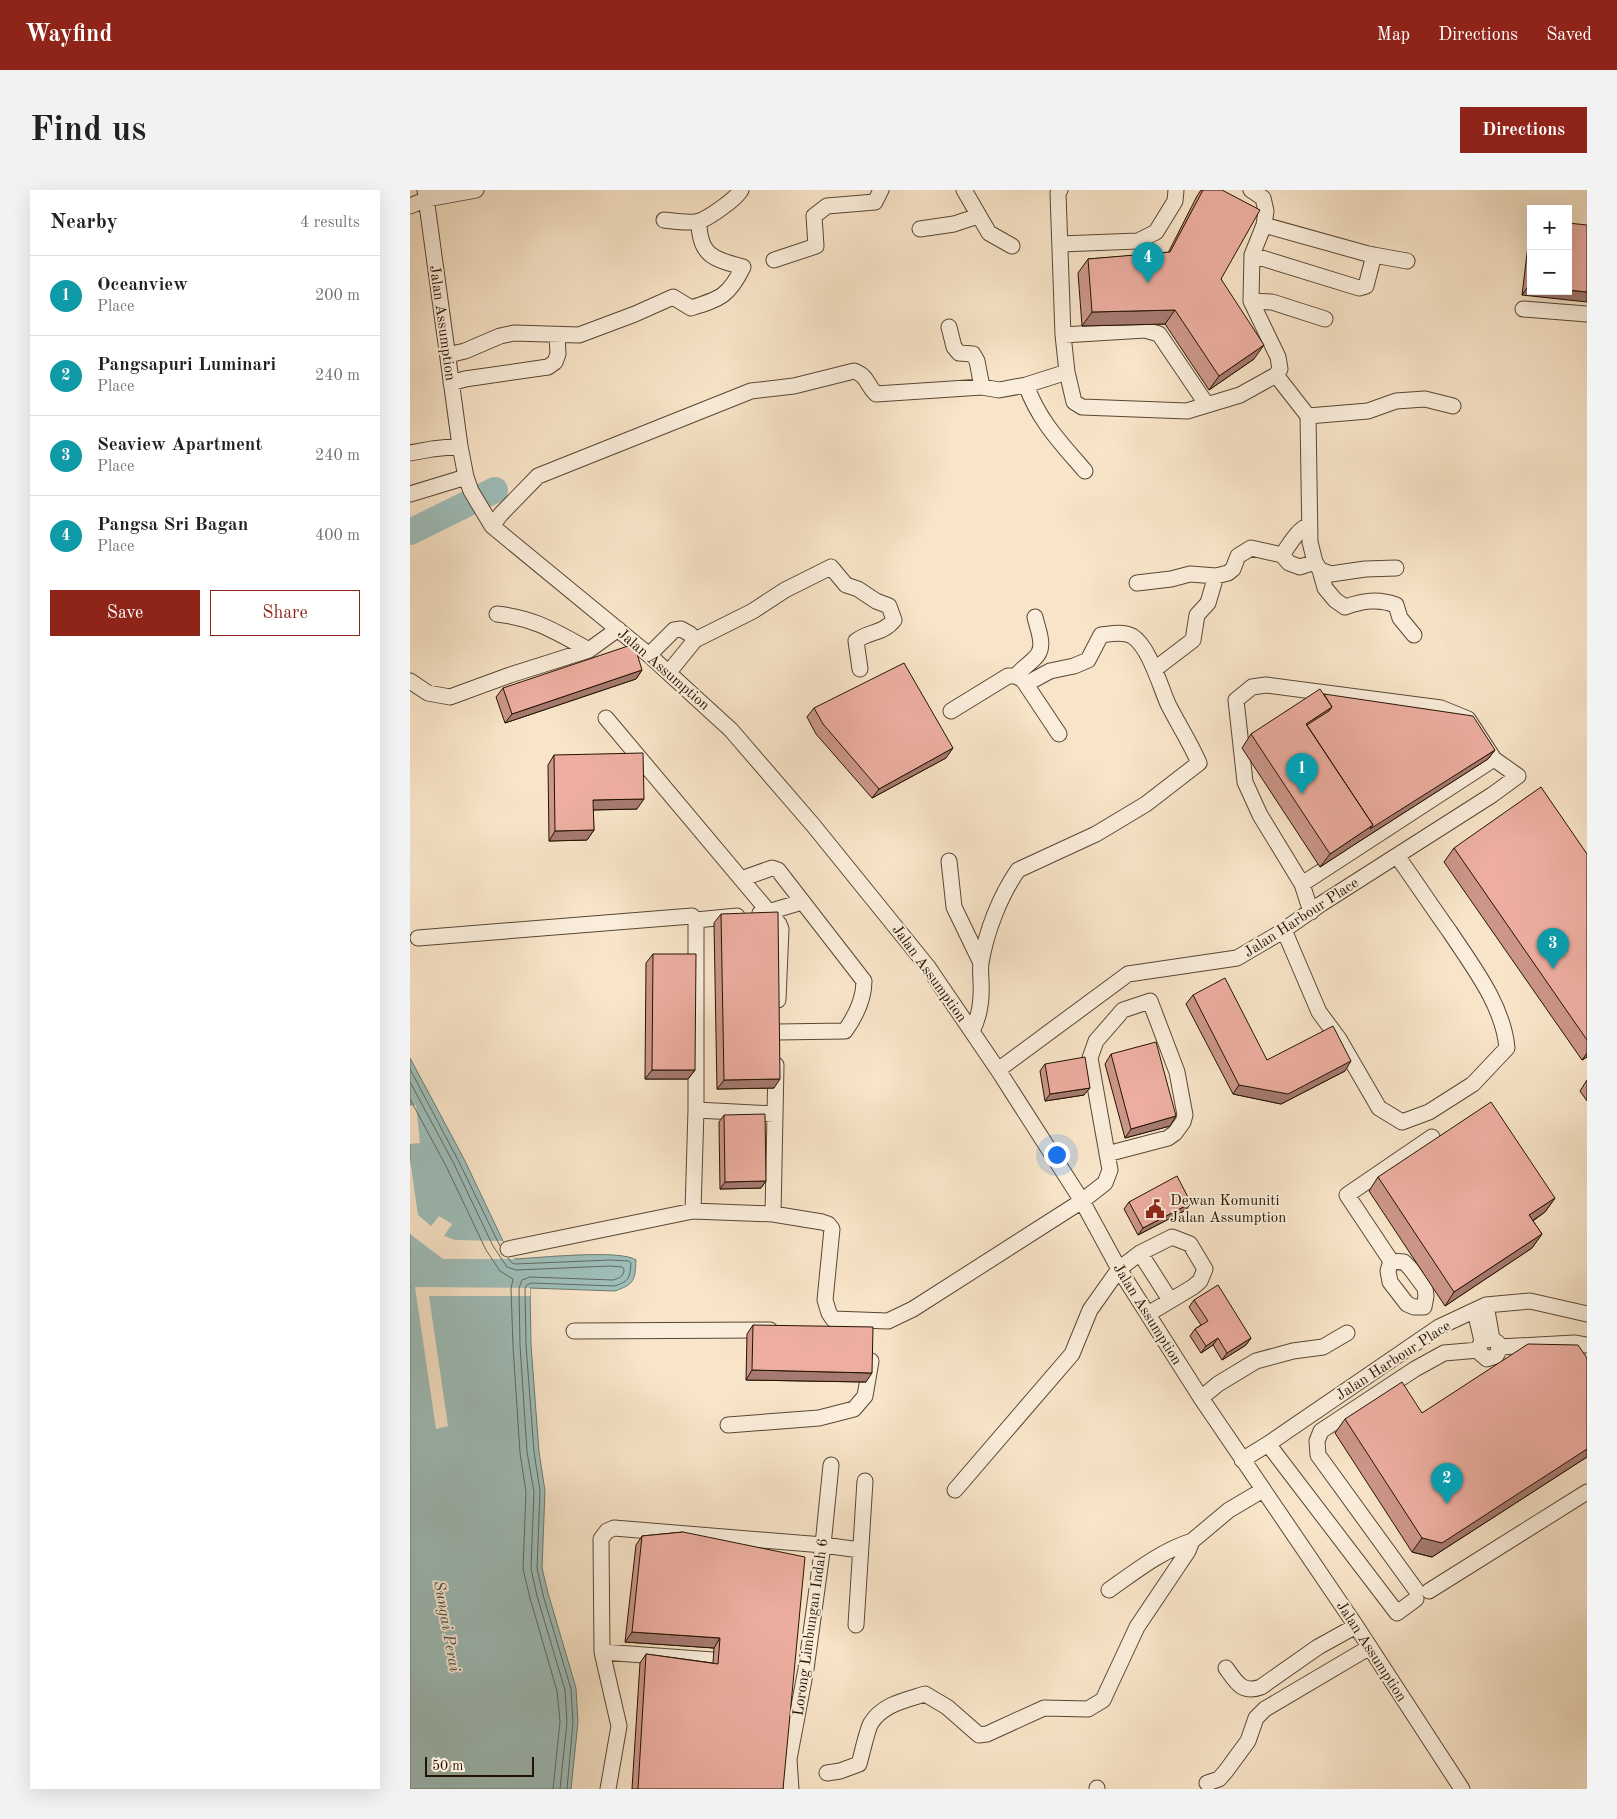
<!DOCTYPE html>
<html lang="en">
<head>
<meta charset="utf-8">
<style>
  :root { --surface:#fff; --page:#f2f2f2; --text:#202124; --muted:#757577; --line:#e0e0e0; --accent:#8f2418 }
  body { margin:0; font-family:"Old Standard TT",serif; background:var(--page); color:var(--text) }
  .controls { position:absolute; right:15px; top:15px; display:grid; overflow:hidden; border-radius:0px; box-shadow:0 5px 20px #0002 }
  .controls button { width:45px; height:45px; display:grid; place-items:center; padding:0; border:0; border-bottom:1px solid var(--line); background:var(--surface); color:var(--text); font:25px sans-serif }
  .scale { position:absolute; left:15px; bottom:12px; width:109px; box-sizing:border-box; padding-left:5px; border:2px solid #241301; border-top:0; font-size:14px; line-height:18px; white-space:nowrap; color:#241301; -webkit-text-stroke:4px #faeddb; paint-order:stroke }
  .you { position:absolute; left:646px; top:964px; width:18px; height:18px; margin:-12px; border:4px solid #fff; border-radius:50%; background:#1a73e8; box-shadow:0 0 0 8px #1a73e833 }
  .badge { display:grid; place-items:center; width:32px; height:32px; border-radius:50%; background:var(--accent); color:#fff; font-size:16px; font-weight:700 }
  .pin { position:absolute; translate:-50% -41px; filter:drop-shadow(0 1px 2px #0008) }
  .pin::after { content:''; position:absolute; top:26px; width:18px; height:15px; background:inherit; clip-path:polygon(0 0,100% 0,50% 100%) }
  .list { margin:0; padding:0; list-style:none }
  h2 { display:flex; justify-content:space-between; align-items:center; height:65px; margin:0; padding:0 20px; font-size:21px }
  h2 small { font-size:16px; font-weight:400; color:var(--muted) }
  .list li { display:grid; grid-template-columns:32px 1fr auto; gap:15px; align-items:center; box-sizing:border-box; height:80px; padding:0 20px; border-top:1px solid var(--line) }
  .list b { display:block; font-size:19px; white-space:nowrap }
  .list p { margin:0; font-size:16px; white-space:nowrap; color:var(--muted) }
  .list em { font-size:16px; font-style:normal; color:var(--muted) }
  .actions { display:flex; gap:10px; padding:15px 20px }
  .actions a { flex:1; padding:11px 0; border:1px solid var(--accent); border-radius:0px; text-align:center; font-size:18px; color:var(--accent) }
  .actions .main { background:var(--accent); color:#fff }
  .map { position:relative; flex:none; width:1177px; height:1599px; overflow:hidden; border-radius:0px }
  header { display:flex; align-items:center; gap:30px; box-sizing:border-box; height:70px; padding:0 25px; background:var(--accent); color:#fff }
  header strong { font-size:24px }
  nav { display:flex; gap:28px; margin-inline-start:auto; font-size:18px }
  .intro { display:flex; align-items:center; justify-content:space-between; box-sizing:border-box; height:120px; padding:0 30px }
  h1 { margin:0; font-size:35px }
  .button { padding:12px 22px; border-radius:0px; background:var(--accent); color:#fff; font-size:18px; font-weight:700 }
  main { display:flex; gap:30px; padding:0 30px }
  aside { flex:1; background:var(--surface); border-radius:0px; box-shadow:0 5px 20px #0002 }
  .map>svg:first-child { display:block }
</style>
</head>
<body>
<header>
<strong>Wayfind</strong>
<nav><a>Map</a><a>Directions</a><a>Saved</a></nav>
</header>
<div class="intro"><h1>Find us</h1><a class="button">Directions</a></div>
<main>
<aside>
<h2>Nearby<small>4 results</small></h2>
<ul class="list">
<li><span class="badge" style="background:#0f9aa8">1</span><div><b>Oceanview</b><p>Place</p></div><em>200 m</em></li>
<li><span class="badge" style="background:#0f9aa8">2</span><div><b>Pangsapuri Luminari</b><p>Place</p></div><em>240 m</em></li>
<li><span class="badge" style="background:#0f9aa8">3</span><div><b>Seaview Apartment</b><p>Place</p></div><em>240 m</em></li>
<li><span class="badge" style="background:#0f9aa8">4</span><div><b>Pangsa Sri Bagan</b><p>Place</p></div><em>400 m</em></li>
</ul>
<div class="actions"><a class="main">Save</a><a>Share</a></div>
</aside>
<div class="map">
<svg width="1177" height="1599" viewBox="0 0 1177 1599">
  <rect width="100%" height="100%" fill="#f8e4c8"/>
  <filter id="stains"><feTurbulence type="fractalNoise" baseFrequency=".004" numOctaves="4"/><feColorMatrix values="0 0 0 0 .2 0 0 0 0 .09 0 0 0 0 .02 0 0 0 .5 -.17"/></filter>
  <radialGradient id="worn" r=".72"><stop offset=".6" stop-color="#630" stop-opacity="0"/><stop offset="1" stop-color="#630" stop-opacity=".3"/></radialGradient>
  <path fill="#9ebeba" stroke="#6d7a70" d="M0,868L54,969L93,1051L105,1069C127,1068 211,1059 226,1070C225,1090 225,1094 205,1101L120,1098L121,1155L129,1262L135,1301L132,1378L138,1403L166,1498L168,1532L161,1599H0Z"/>
  <path fill="#f8e4c8" d="M6,915L10,953L0,954V916Z
    M0,969L8,1025L21,1036L29,1026L42,1034L34,1046L45,1050L93,1051L105,1069H33L0,1044Z
    M5,1097L120,1098V1106H19L38,1236L26,1239Z"/>
  <g fill="none" stroke-linecap="round" stroke-linejoin="round">
    <path stroke="#61685e" stroke-width="1" d="M0,879L49,972L90,1056
      M0,892L44,974L83,1056L97,1077L106,1080L200,1076L212,1077L214,1079C214,1086 210,1088 203,1090L120,1087L112,1090L109,1098L110,1155L117,1262L124,1302L121,1379L127,1406L155,1500L157,1532L150,1599
      M0,909L37,978L76,1060L90,1081L103,1089L101,1099L103,1156L110,1263L116,1302L113,1379L120,1408L147,1501L150,1532L143,1599
      M98,1068L102,1073L105,1074L200,1070L219,1071L221,1073C220,1088 219,1091 205,1096L121,1093L117,1095L115,1098L116,1155L124,1262L130,1301L127,1378L133,1405L161,1499L163,1532L157,1599"/>
    <path stroke="#9ebeba" stroke-width="26" d="M0,342L85,300"/>
    <g stroke="#594733" stroke-width="17">
      <path id="minor" d="M15,0L50,256L56,287L61,301L82,336L239,465L321,540L403,635L518,777L588,880L672,1011L709,1079L791,1208L946,1436L1052,1599
        M554,0L579,43L602,56
        M650,0L648,3L653,145L657,182L664,212L672,217L777,221L830,205L866,185L870,179L868,167L841,111L842,65L854,35L856,21L853,8L841,0
        M0,16L17,9L66,0
        M254,30C263,31 282,34 290,31C300,27 326,9 331,0
        M854,35L958,64L997,71
        M510,39L544,34L568,26
        M650,54L728,51L746,42L765,11L766,0
        M842,65L949,98L956,96L964,65
        M364,70L406,56L404,26L417,16L465,12L471,0
        M841,111L862,112L915,129
        M1113,119L1177,124
        M539,137L544,157L549,163L563,164L567,171L572,197
        M653,145L735,140L749,144L797,215
        M38,165L55,161L90,146L104,143L169,145L225,124L263,107L281,118C310,109 319,106 333,77C304,69 289,66 289,31
        M866,185L898,226L958,221L986,211L1015,209L1043,216
        M41,193L55,189L138,177L145,172L148,164L147,145
        M616,195C629,231 651,253 675,281
        M898,226L900,352L905,372L910,380L915,398L925,410L935,417C952,411 968,408 986,415L990,428L1004,445
        M0,263L22,259L50,256
        M0,304L56,287
        M82,336L91,324L128,286L341,201L384,196L444,181C458,186 456,194 466,204L572,197L589,200L616,195L657,182
        M872,365C880,354 887,340 899,335
        M910,380L921,384L955,379L986,378
        M727,393L761,389L780,384L806,386L818,383L823,379L828,366L841,358L872,365L879,373L890,377L905,372
        M87,424C125,428 146,442 179,460
        M239,465L264,440L271,439L280,444L285,450
        M745,479L783,450L787,425L798,413L806,386
        M259,482L285,450L343,421L375,400L421,377L436,395L448,399L466,411L479,416L484,430C473,444 459,441 446,451L450,479
        M606,486C611,479 618,475 624,469C637,458 628,441 625,427
        M0,491L18,503L40,507L100,485L179,460L208,439
        M541,521L598,486H606L613,490L649,544
        M196,528L369,734L371,739L368,810
        M539,671L544,717L571,773
        M331,689L362,678L368,680L454,791C454,809 445,827 435,841L367,842
        M892,694L1084,569
        M350,723L358,722L392,712
        M286,730L327,726
        M874,740L909,822L929,849L969,918L992,932L1019,922L1063,894L1097,858C1093,815 1063,777 1040,742C1022,717 1005,691 987,666
        M8,748L282,726L286,730V920L283,1021
        M562,841C570,826 572,810 571,792C571,786 570,779 571,773C576,742 590,706 608,680L686,644L736,614L789,573C780,552 768,534 758,514C750,496 739,456 722,446C713,441 700,444 691,445L678,470L664,476L640,481L616,494
        M588,880L718,784L827,768L868,744L911,714L1082,605L1108,586L1084,569L1058,529L1031,518L856,495L842,497L826,510L835,592L850,625L892,694L901,722
        M286,920L365,924
        M363,1024L366,875
        M98,1059L283,1021L363,1024L412,1032L418,1034L422,1039L415,1110L419,1123L423,1129L478,1131L503,1119L672,1011L695,993L700,980L680,868L686,851L713,820L740,811L767,882L775,925L773,932L765,943L758,948L697,964
        M730,1063L760,1110
        M981,1071L937,1005L1022,947
        M981,1071L994,1072L1000,1078L1015,1098L1016,1106L1014,1117H1004L997,1114L980,1092L978,1081Z
        M1076,1115L1082,1149L1088,1153L1089,1160L1086,1166L1077,1169L1070,1163L1069,1157L1072,1151L1082,1149
        M1065,1121L1072,1151
        M164,1141L360,1140
        M1089,1157L1164,1153L1177,1155
        M791,1208L808,1194L846,1171L883,1161L913,1157L937,1143
        M318,1235L409,1228L444,1219L455,1206L461,1171
        M858,1254L987,1423L1006,1409
        M832,1270L858,1254L1029,1137L1076,1115L1120,1111L1177,1124
        M545,1300L662,1164L680,1120L709,1079L730,1063L762,1047L780,1054L795,1079L790,1091L783,1097L738,1124
        M699,1400C726,1381 751,1361 782,1351
        M1006,1400L908,1265L907,1251L911,1241L1005,1179L1034,1163L1069,1160
        M1019,1401L1177,1302
        M446,1435L455,1291
        M192,1462L303,1470
        M816,1478C826,1492 832,1504 851,1497L908,1457L946,1436
        M417,1583L430,1581L449,1574C452,1564 457,1540 461,1533C473,1514 496,1510 515,1504L537,1517L569,1545L577,1544L634,1518L678,1519L693,1510L727,1437L778,1361L782,1351L819,1320L853,1300
        M797,1593L809,1589L816,1581L838,1551L846,1528L855,1519L960,1457
        M687,1598V1599
        M198,1599L209,1536L192,1462L191,1349L197,1341L204,1338L413,1355L450,1360
        M381,1599L379,1569L396,1479L413,1355L421,1275"/>
    </g>
    <use href="#minor" stroke="#faeddb" stroke-width="15"/>
  </g>
  <path fill="#cc968a" stroke="#241301" d="M791,0H812L811,89L844,169L799,200L755,134L672,136L668,83L678,69L758,63L787,6Z
    M1121,38V101L1112,105L1120,39Z
    M232,480L226,489L95,533L86,507L93,498Z
    M914,504L1085,560L1078,569L953,649L910,677L832,558L841,544Z
    M404,518L536,568L462,608L406,544L397,527Z
    M144,565L227,619L183,620L184,640L177,650L139,651L138,575Z
    M1044,658L1177,664V867L1172,870L1034,672Z
    M311,724L364,898L307,899L304,733Z
    M243,764L285,880L278,889H235L236,773Z
    M783,805L857,870L935,881L871,914L823,904L776,814Z
    M701,864L760,936L715,948L695,874Z
    M635,874L674,905L635,911L630,881Z
    M1177,890V911L1170,901Z
    M314,925L356,991L351,998L310,999L309,932Z
    M968,987L1145,1008L1135,1022L1123,1031L1132,1044L1122,1058L1035,1116L959,1001Z
    M719,1012L776,1020L728,1045L714,1019Z
    M784,1110L841,1148L836,1155L812,1170L803,1155L791,1163L780,1146L785,1139L791,1135L779,1117Z
    M343,1135L456,1192L336,1190L337,1144Z
    M1177,1168V1267L1022,1367L1002,1362L925,1243L935,1229L1012,1223Z
    M273,1342L373,1599H222L230,1473L236,1464L303,1473L304,1458L215,1452L226,1355L232,1346Z"/>
  <path fill="#a67a71" stroke="#241301" d="M1119,95L1121,96V101H1158V100L1177,102V112L1112,105Z
    M765,120L755,134L672,136L682,122Z
    M854,155L844,169L799,200L809,186Z
    M232,480L226,489L95,533L102,524Z
    M922,517L912,530L895,542L896,534Z
    M543,558L536,568L462,608L469,599Z
    M1085,560L1078,569L953,649L910,677L920,664L963,635Z
    M234,609L227,619L177,620L183,610Z
    M184,640L177,650L139,651L145,641Z
    M1177,863V867L1172,870Z
    M941,871L935,881L871,914L823,904L829,895Z
    M242,880H285L278,889H235Z
    M370,889L364,898L307,899L314,890Z
    M680,898L674,905L635,911L640,904Z
    M766,926L760,936L715,948L721,939Z
    M356,991L351,998L310,999L315,992Z
    M1145,1008L1135,1022L1110,1039L1119,1025Z
    M781,1013L776,1020L728,1045L733,1038Z
    M1132,1044L1122,1058L1035,1116L1044,1102Z
    M808,1148L803,1155L791,1163L796,1156Z
    M841,1148L836,1155L812,1170L817,1163Z
    M342,1180L462,1183L456,1192L336,1190Z
    M1177,1259V1267L1022,1367L1002,1362L1012,1348Z
    M222,1442L310,1448L304,1458L215,1452Z"/>
  <path fill="#edaea1" stroke="#241301" d="M793,0H812L850,20L811,89L854,155L809,186L765,120L682,122L678,69L760,62Z
    M1158,33L1177,35V102L1158,100Z
    M1121,78V96L1119,95Z
    M224,454L232,480L102,524L93,498Z
    M494,473L543,558L469,599L413,534L404,518Z
    M910,499L922,517L896,534L963,635L920,664L841,544Z
    M914,504L1063,526L1085,560L960,639L963,635L897,535L919,521L922,517Z
    M233,563L234,609L183,610L184,640L145,641L144,565Z
    M1131,597L1177,664V850L1044,658Z
    M368,722L370,889L314,890L311,724Z
    M243,764H286L285,880H242Z
    M815,788L857,870L923,836L941,871L878,904L829,895L783,805Z
    M746,852L766,926L721,939L701,864Z
    M675,867L680,898L640,904L635,874Z
    M1081,912L1145,1008L1119,1025L1132,1044L1044,1102L968,987Z
    M355,924L356,991L315,992L314,925Z
    M767,986L781,1013L733,1038L719,1012Z
    M808,1095L841,1148L817,1163L808,1148L796,1156L785,1139L798,1131L784,1110Z
    M343,1135L463,1137L462,1183L342,1180Z
    M1118,1154L1168,1155L1177,1168V1259L1032,1353L1012,1348L935,1229L992,1192L1012,1223Z
    M273,1342L395,1367L373,1599H228L236,1464L308,1474L310,1448L222,1442L232,1346Z"/>
  <defs>
    <g id="civic-bare" transform="scale(1.5)"><path d="M-.6-6.5H3V-4.5H.6V-3L4-1V1h2V6H-6V1h2V-1L-.6-3ZM-1.2 2.5V6h2.4V2.5Z" fill="#8f2418" stroke="#faeddb" stroke-width="2.5" paint-order="stroke"/></g>
  </defs>
  <g fill-rule="evenodd">
    <use href="#civic-bare" x="745" y="1019"/>
  </g>
  <g text-anchor="middle" stroke-width="4" stroke-linejoin="round" paint-order="stroke">
    <g font-size="15" fill="#241301" stroke="#faeddb">
      <text transform="translate(33 133) rotate(82)" y="5">Jalan Assumption</text>
      <text transform="translate(254 479) rotate(41)" y="5">Jalan Assumption</text>
      <text transform="translate(891 727) rotate(-33)" y="5">Jalan Harbour Place</text>
      <text transform="translate(520 783) rotate(54)" y="5">Jalan Assumption</text>
      <text transform="translate(738 1124) rotate(58)" y="5">Jalan Assumption</text>
      <text transform="translate(983 1170) rotate(-33)" y="5">Jalan Harbour Place</text>
      <text transform="translate(400 1437) rotate(-82)" y="5">Lorong Limbungan Indah 6</text>
      <text transform="translate(962 1461) rotate(57)" y="5">Jalan Assumption</text>
    </g>
    <g font-size="15" fill="#241301" stroke="#faeddb" text-anchor="start">
      <text x="760" y="1015">Dewan Komuniti<tspan x="760" dy="17">Jalan Assumption</tspan></text>
    </g>
    <g font-size="16" font-style="italic" fill="#4f4f42" stroke="#faeddb">
      <text transform="translate(38 1436) rotate(80)" y="6">Sungai Perai</text>
    </g>
  </g>
  <rect width="100%" height="100%" filter="url(#stains)"/>
  <rect width="100%" height="100%" fill="url(#worn)"/>
</svg>
<div class="controls">
<button>+</button>
<button>−</button>
</div>
<div class="scale">50 m</div>
<div class="you"></div>
<div class="pin badge" style="left:892px;top:604px;background:#0f9aa8">1</div>
<div class="pin badge" style="left:1037px;top:1314px;background:#0f9aa8">2</div>
<div class="pin badge" style="left:1143px;top:779px;background:#0f9aa8">3</div>
<div class="pin badge" style="left:738px;top:93px;background:#0f9aa8">4</div>
</div>
</main>
</body>
</html>
